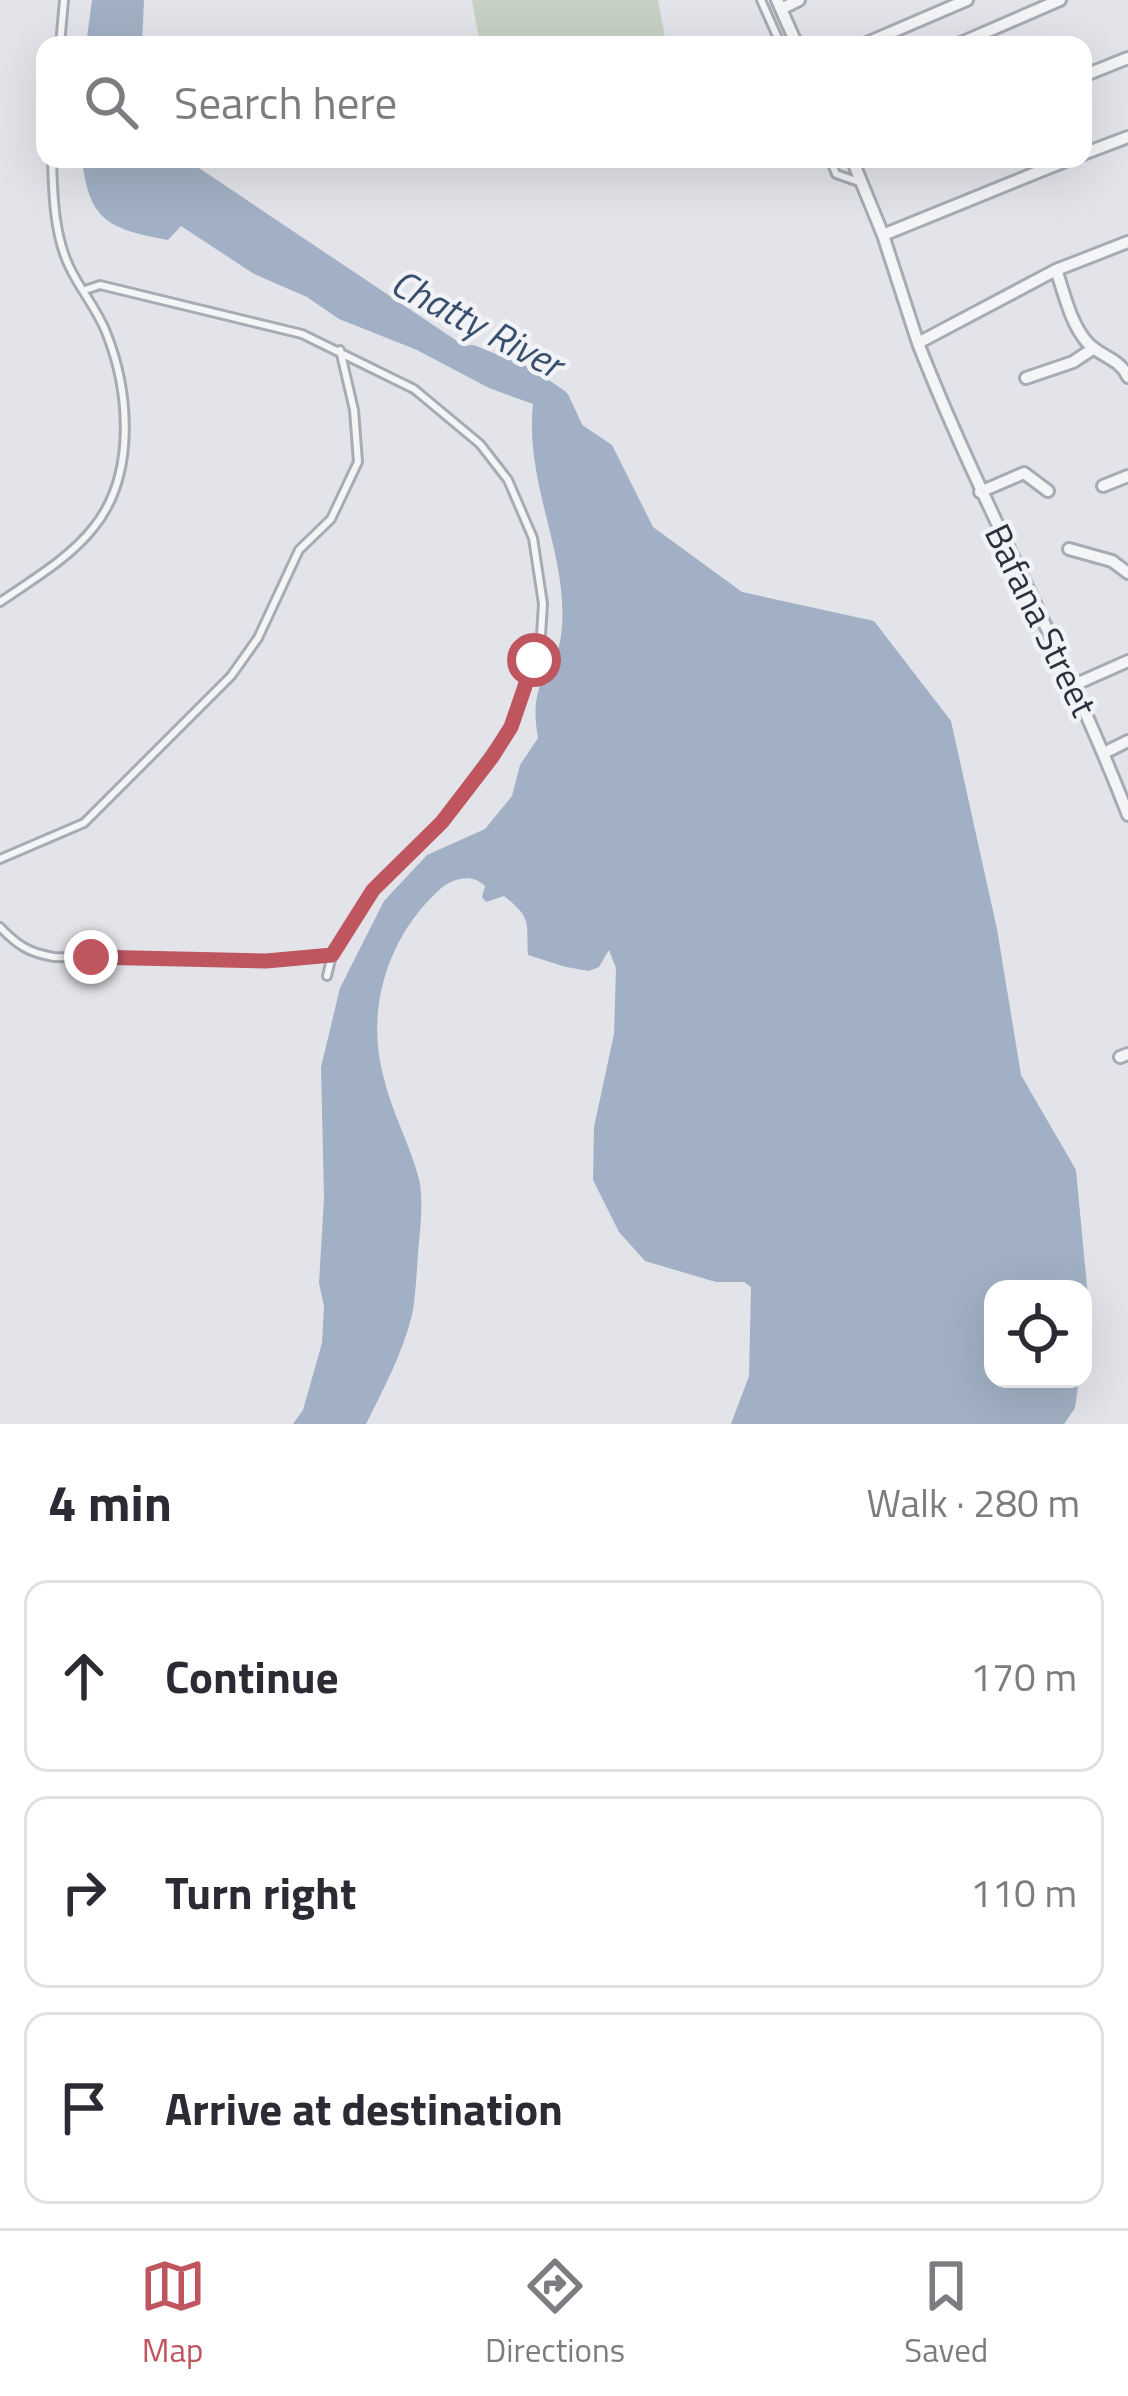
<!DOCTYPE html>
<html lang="en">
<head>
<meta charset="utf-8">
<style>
  :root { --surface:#fff; --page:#f7f7f7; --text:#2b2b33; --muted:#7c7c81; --line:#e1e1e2; --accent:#bf555f }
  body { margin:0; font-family:"Titillium Web",sans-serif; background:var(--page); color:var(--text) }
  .controls { position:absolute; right:36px; bottom:36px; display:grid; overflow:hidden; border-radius:24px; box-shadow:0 12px 48px #0002 }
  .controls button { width:108px; height:108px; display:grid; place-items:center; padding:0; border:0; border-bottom:3px solid var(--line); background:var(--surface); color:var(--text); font:60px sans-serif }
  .stop { position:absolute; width:36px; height:36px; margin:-27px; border:9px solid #bf555f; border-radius:50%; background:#fff }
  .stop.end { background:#bf555f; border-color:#fff; box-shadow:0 3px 12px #0008 }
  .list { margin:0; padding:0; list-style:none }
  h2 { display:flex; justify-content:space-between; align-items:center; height:156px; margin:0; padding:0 48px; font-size:51px }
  h2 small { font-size:39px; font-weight:400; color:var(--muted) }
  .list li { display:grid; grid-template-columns:78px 1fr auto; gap:36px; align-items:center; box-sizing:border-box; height:192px; margin:0 24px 24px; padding:0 24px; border:3px solid var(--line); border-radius:24px }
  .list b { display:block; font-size:45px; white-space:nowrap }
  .list em { font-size:39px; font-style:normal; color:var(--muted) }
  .icon { flex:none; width:66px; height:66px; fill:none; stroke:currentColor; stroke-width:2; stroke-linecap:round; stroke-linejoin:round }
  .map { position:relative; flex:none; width:1128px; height:1424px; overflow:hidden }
  .search { position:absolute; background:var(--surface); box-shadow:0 12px 48px #0002; left:36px; right:36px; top:36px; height:132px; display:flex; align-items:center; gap:30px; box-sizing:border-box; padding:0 42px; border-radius:24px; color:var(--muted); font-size:45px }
  .sheet { height:804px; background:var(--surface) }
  nav { display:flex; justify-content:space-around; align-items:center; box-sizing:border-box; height:168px; border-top:3px solid var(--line); background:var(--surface); font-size:33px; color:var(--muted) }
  nav a { display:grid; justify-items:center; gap:6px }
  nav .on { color:var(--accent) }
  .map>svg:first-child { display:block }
</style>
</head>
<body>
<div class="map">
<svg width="1128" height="1424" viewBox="0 0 1128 1424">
  <rect width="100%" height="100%" fill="#e2e4e9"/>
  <path fill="#c6d1c4" d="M472,0H658L665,38L624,45H480Z"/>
  <path fill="#a1b0c4" d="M92,0H144L142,45H86Z
    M82,159H191L196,166L612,445L653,527L742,592L874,621L951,721L997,929L1021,1075L1076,1170L1089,1308L1083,1349V1289H993V1379H1079L1075,1408L1064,1424H731L749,1376L751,1287L744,1282H716L645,1261L619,1232L593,1180L594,1127L614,1034L616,968L609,950L599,967L589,971L566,967L528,955C526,922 533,919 504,896L486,902L482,897L485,886C471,872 450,879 437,892C387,939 366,1009 383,1075C391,1111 410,1144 419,1179C423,1195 421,1224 419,1242C417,1262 416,1297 412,1315C402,1354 384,1388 366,1424H293L303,1410L322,1343L324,1306L319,1283L324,1198L321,1067L340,988L384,901L427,855L485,829L512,796L520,765L538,738C534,714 534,698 544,675C548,664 558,654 560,642C574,564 524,488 533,404L489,388L417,350L339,319L307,297L254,274L181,226L168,240C111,229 89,223 82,159Z"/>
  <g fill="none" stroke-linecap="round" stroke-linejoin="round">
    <path stroke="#a1b0c4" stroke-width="24" d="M471,357L526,379L558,401L575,438"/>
    <g stroke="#a8abb3" stroke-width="12">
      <path id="service" d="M761,0L781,45
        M60,45L64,0
        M830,159L836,174L862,183
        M85,290L100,285L302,334L414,389L480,444L508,480L533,538L543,604L541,635L511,727L442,822L373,890L332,955L327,976
        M0,602C32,580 70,558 94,527C136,475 130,392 106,332C97,309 81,291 70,268C54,236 53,194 52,159
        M0,859L84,823L231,676L258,638L299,550L331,519L358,462L354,410L340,350
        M0,927C17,945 29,953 54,957L266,961L332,955"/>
    </g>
    <g stroke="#a8abb3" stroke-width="16">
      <path id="minor" d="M777,0L797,45
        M781,9L799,0
        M862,45L967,0
        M956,45L1060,0
        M1083,76L1128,58
        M1083,154L1128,137
        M852,159L883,235L918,343
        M883,235L1070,159
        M1128,242L1056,270L918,343C981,504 1066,654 1128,815
        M1056,270C1064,292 1070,322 1086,341C1099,357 1119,357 1128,377
        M1026,378L1073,362L1094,348
        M1103,486L1128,476
        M980,492L1024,473L1048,491
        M1069,549L1112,561L1128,573
        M1074,685L1128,661
        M1104,753L1128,741
        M1120,1057L1128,1054"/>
    </g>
    <use href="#service" stroke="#f4f5f7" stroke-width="6"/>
    <use href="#minor" stroke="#f4f5f7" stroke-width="10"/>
  </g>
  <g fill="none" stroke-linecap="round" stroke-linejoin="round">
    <path stroke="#bf555f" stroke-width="15" d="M91,957L266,961L332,955L373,890L442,822L492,757L511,727L534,660"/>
  </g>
  <g text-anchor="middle" stroke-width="9" stroke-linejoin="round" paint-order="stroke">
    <g font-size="36" fill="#2c313f" stroke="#f1f3f6">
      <text transform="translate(1041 620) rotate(64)" y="13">Bafana Street</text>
    </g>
    <g font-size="39" font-style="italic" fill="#3a4e6e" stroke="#f1f3f6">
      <text transform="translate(477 323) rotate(28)" y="14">Chatty River</text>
    </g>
  </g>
</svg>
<div class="controls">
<button><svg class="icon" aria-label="locate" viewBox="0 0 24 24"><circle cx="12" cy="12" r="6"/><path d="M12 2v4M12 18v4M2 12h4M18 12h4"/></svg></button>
</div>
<div class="stop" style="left:534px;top:660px"></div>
<div class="stop end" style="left:91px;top:957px"></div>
<div class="search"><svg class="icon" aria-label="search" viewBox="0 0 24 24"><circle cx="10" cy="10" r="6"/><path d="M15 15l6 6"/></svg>Search here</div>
</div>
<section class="sheet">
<h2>4 min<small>Walk · 280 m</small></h2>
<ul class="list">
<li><svg class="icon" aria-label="ahead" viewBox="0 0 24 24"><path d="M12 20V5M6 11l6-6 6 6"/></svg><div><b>Continue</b></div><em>170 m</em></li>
<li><svg class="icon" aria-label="right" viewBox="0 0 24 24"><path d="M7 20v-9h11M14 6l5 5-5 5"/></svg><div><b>Turn right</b></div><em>110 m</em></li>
<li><svg class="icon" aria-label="arrive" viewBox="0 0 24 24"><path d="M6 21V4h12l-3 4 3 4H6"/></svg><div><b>Arrive at destination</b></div></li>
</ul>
</section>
<nav>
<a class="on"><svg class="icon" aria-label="map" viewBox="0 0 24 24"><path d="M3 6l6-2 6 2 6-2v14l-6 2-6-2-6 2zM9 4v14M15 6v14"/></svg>Map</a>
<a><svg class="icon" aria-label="directions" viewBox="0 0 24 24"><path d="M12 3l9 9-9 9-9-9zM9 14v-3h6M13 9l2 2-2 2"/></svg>Directions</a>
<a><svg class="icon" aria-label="saved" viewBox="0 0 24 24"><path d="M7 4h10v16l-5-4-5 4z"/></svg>Saved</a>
</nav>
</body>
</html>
